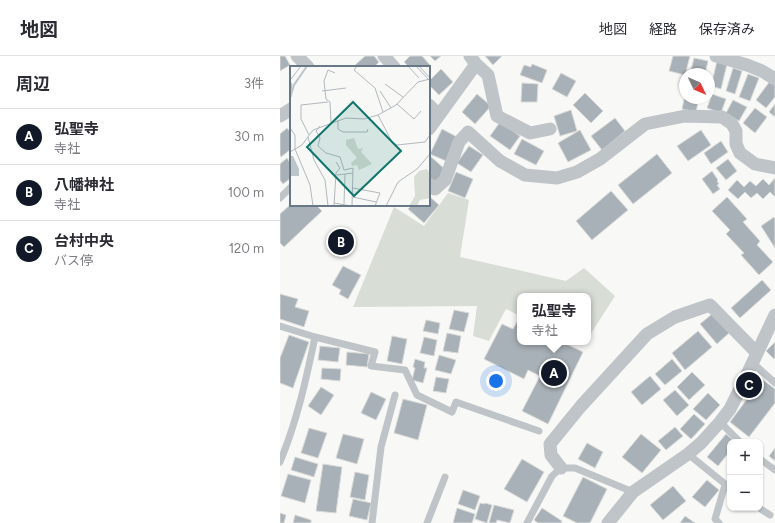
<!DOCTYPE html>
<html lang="ja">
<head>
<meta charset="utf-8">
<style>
  :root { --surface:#fff; --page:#f7f7f7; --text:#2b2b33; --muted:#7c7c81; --line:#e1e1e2; --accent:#111827 }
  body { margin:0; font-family:Figtree,"Noto Sans JP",sans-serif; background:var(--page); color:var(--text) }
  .controls { position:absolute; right:12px; bottom:12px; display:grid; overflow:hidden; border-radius:8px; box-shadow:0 1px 3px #0004 }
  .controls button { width:36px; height:36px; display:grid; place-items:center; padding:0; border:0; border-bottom:1px solid var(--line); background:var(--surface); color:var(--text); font:20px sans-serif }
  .compass { position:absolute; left:399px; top:12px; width:36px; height:36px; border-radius:50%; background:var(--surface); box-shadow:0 1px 3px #0004; rotate:134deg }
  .you { position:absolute; left:216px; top:325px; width:14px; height:14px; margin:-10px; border:3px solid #fff; border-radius:50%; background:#1a73e8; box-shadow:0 0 0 6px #1a73e833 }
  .badge { display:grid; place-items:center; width:26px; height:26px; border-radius:50%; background:var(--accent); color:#fff; font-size:13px; font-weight:700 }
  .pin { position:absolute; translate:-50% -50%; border:2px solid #fff; box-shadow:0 1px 4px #0006 }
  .popup { position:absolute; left:237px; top:237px; width:74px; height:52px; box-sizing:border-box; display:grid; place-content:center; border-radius:8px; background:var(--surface); filter:drop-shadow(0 1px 3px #0005); font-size:13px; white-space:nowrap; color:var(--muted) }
  .popup b { font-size:15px; color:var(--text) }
  .popup::after { content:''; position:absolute; left:50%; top:100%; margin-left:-8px; border:8px solid transparent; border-top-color:var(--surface) }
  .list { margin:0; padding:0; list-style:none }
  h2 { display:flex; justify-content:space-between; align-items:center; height:52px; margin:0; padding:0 16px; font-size:17px }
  h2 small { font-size:13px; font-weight:400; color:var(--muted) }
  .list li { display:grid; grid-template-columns:26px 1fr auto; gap:12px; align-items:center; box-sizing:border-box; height:56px; padding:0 16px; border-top:1px solid var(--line) }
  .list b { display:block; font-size:15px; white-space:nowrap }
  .list p { margin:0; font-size:13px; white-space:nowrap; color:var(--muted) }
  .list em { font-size:13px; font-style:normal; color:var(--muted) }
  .map { position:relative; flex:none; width:495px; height:467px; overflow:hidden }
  header { display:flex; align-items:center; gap:24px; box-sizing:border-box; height:56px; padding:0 20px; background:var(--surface); border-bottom:1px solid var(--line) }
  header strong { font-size:19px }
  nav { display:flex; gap:22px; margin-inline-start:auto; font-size:14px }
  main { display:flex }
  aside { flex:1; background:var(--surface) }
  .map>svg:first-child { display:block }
</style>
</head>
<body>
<header>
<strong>地図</strong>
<nav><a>地図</a><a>経路</a><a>保存済み</a></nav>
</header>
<main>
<aside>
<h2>周辺<small>3件</small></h2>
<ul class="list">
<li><span class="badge">A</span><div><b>弘聖寺</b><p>寺社</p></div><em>30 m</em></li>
<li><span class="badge">B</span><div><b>八幡神社</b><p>寺社</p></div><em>100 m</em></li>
<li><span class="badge">C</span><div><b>台村中央</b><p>バス停</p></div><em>120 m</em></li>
</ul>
</aside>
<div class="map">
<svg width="495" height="467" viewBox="0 0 495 467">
  <rect width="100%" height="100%" fill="#f8f8f6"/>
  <path fill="#d8ddd5" d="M168,137L189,144L180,201L286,225L304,212L335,240L308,282V240H240V260L226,253L209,285L193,280L197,250L73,251L114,151L144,170Z"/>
  <path fill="#a8b1b7" stroke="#dadad8" d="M0,0H5L10,9L0,15Z
    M85,0H94L99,6L94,11H75L74,10Z
    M130,0H142L150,9L148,11H129L124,6Z
    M150,0H161L155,5Z
    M205,0H222L213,9Z
    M393,0H410L405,19L389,15Z
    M414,2L428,5L425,18H410Z
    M437,5L447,8L441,33L431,30Z
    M252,8L267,14L262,27L240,19L244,9L251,11Z
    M453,12L462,15L455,38L446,35Z
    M161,13L173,26L159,39L149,29V25Z
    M281,17L296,25L287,41L272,33Z
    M468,18L479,22L470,45L459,41Z
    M490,25L495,29V41L486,52L476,44Z
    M242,27L258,28L257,46H241Z
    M305,37L323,55L311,67L293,49Z
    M197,38L211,50L195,68L182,56Z
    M432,38L446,43L441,57L427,52Z
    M405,39V42H419L416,56L402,53Z
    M453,44L467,51L459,65L446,57Z
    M495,48V61L489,56Z
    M475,52L487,61L475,77L463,67Z
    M291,54L297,75L280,80L274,60Z
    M335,62L345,75L322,94L311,80Z
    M220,66L240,80L230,94L210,80Z
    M7,72L11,77V93L1,101L0,99V78Z
    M162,73L177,81L166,105L150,98Z
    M300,74L311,94L288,106L278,87Z
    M421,74L431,89L408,105L397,90Z
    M242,83L264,95L256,109L234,98Z
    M441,85L448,96L431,108L424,97Z
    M189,90L203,99L191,116L177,107Z
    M377,98L392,117L353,148L338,129Z
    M149,99L167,115L155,127L149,122Z
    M7,102L11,108V122L3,128L0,124V108Z
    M448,103L457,115L446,124L436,112Z
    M432,115L438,124L437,125L439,128L437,129L440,133L433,138L422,123Z
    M176,116L193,123L185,142L168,135Z
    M495,122V141L490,136L483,143L477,137L471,142L465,136L458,143L448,134L457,124L464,131L470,125L476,130L483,123L489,129Z
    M331,135L348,154L312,184L296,165Z
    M149,140L159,149L144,167L128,153L132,149H149Z
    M447,141L467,163L463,166L480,185L477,189L493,206L479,219L461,199L464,197L446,178L450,174L432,155Z
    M11,148V149H36L42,155L4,191L0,187V158Z
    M494,161L495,163V192L481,170Z
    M53,175L73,179L69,197L48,194Z
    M63,210L81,219L68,243L59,238L61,234L52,229Z
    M482,224L491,234L460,262L451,252Z
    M0,238L18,243L15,251L29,255L24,271L0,263Z
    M174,254L189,257L184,276L169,273Z
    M432,258L449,277L437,288L420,268Z
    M146,264L160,267L158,278L143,275Z
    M238,264L240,265V286H282L303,296L268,368L242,355L260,320L248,314L244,323L204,303L222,268L233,273Z
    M418,275L432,291L405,314L392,297Z
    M167,277L181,280L178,297L163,295Z
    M9,279L29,286L13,332L0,327V302Z
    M112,280L127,283L122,308L107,305Z
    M144,281L157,284L154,300L140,297Z
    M495,286V302L494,303L486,295Z
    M40,290L60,292L58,306L38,304Z
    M67,296L89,298L87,311L66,309Z
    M159,299L176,304L171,318L155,314Z
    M135,303L145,306L144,312H147L143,327L132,324L135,312L133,311Z
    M392,303L402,315L385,329L375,318Z
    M42,312L61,313L60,325L41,323Z
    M412,316L425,329L409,344L397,331Z
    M370,320L381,333L362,349L351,336Z
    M156,321L169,323L166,337L153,335Z
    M482,323L495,333V347L469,381L450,366Z
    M41,331L54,339L41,359L28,350Z
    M395,334L409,349L397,360L383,344Z
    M91,336L106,343L96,364L81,357Z
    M428,337L440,349L426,364L413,353Z
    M123,343L147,349L138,384L114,377Z
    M414,358L425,368L411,383L400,373Z
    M395,371L403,380L386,394L378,385Z
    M29,372L47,377L38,402L21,397Z
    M63,378L84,383L77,408L56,402Z
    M361,378L381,394L362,417L342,401Z
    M446,378L455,386H450V395L438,410L427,401Z
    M307,387L323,396L315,412L298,403Z
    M495,392V405L489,400Z
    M15,401L38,408L34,421L11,414Z
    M242,403L264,416L247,446L224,433Z
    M43,408L62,411L56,457L36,455Z
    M75,416L89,419L85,444L70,441Z
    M8,418L31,424L25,447L1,440Z
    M303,421L327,433L310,467H297L283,460Z
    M427,424L439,434L425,451L412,441Z
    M393,430L406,445L383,464L370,449Z
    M183,434L200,440L195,454L178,448Z
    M73,443L91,447L87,464L69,460Z
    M200,447L205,448V447L212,449L207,467L195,463Z
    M214,449L234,454L230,467L217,464L216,467H209Z
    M177,452L195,458L192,467H173Z
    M262,452L282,465L281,467H258L254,464Z
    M0,457L6,459L4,467H0Z
    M15,459L31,464V467H13Z
    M405,460L415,467H400Z"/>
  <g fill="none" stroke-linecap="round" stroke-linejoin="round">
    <path stroke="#bfc4c8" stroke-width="7" d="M0,142L11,131
      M0,270L35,281L95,296L91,310L125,314L137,339L172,356L176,346L259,375
      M473,307L495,327
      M440,366L460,386
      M408,398L450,432
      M480,403L495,414
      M0,406C17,365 26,324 35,281
      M479,452L490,459
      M92,467L101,391L115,339
      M147,467L165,421
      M247,467L272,420L281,412H295L353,436
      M439,467L435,463L445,429"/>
    <path stroke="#bfc4c8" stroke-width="13" d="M17,0L28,11
      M104,0L114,11
      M190,0L196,8L208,19L217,60L250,77L270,73
      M436,0L467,9L482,15L495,23
      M149,49L159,59
      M0,60L11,53
      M149,73L196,8
      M149,128L155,133L165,124L179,86L188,76L220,105L245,119L277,122L297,116L320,103L365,68L405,60L442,61L452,68L456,75V88L460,97L475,108L495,112
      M281,412L271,399L270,388L301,350L367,278L395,261L430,249L477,297
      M328,467L353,436L408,398L421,387L440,366L450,353L463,327L495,259"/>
  </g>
  <g transform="translate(10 10)">
    <rect width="140" height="140" fill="#f8f8f6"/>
    <path d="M64,72L68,83L73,82L71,86L82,98L69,104L67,99L62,100L61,97L67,92L56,79V74ZM137,103L140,108V132L130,134L127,140H119L125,130L124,111L129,105Z" fill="#d8ddd5"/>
    <path d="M0,90H3L9,103V110H0Z" fill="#bbc5ca"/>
    <path fill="none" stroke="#bbc5ca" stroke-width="2" d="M0,32L4,19L17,0"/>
    <path fill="none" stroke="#b1b9bf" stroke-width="1" d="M67,0L64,4L85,22L93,46M118,0L129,12M126,0L140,15M129,0L140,12M1,13L11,0M0,16L2,18L0,30M95,18L113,31M32,25L56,22M90,25L101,42M107,38L124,53L131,45M88,49L102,76L107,79L135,76L140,69M48,54V63L53,66H77L78,63M41,57L40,36L36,33L34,15L38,4L45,7M30,60L26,65L30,72L28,80L36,87L50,91L54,104L63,102L62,140M0,62L5,69V83L20,119L23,140M19,69L11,53V39L38,36M18,71L24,94L35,114L38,140M0,86L12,79L23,64L56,52L74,53L88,49L106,39L128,16L140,13M47,109L63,107M63,122L90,127L85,140M63,131L86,136M44,137L61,140M54,138L55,108M44,140L46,107L50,102L46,96M96,140L108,116L127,103L140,88"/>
    <path fill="#0f766e" fill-opacity="0.15" stroke="#0f766e" stroke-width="2" d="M63,36L111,85L64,130L17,81Z"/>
    <rect width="140" height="140" fill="none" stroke="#687886" stroke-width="2"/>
  </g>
</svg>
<div class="controls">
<button>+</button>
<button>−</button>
</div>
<svg class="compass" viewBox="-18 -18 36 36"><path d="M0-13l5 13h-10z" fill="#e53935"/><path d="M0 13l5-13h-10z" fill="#7c7c81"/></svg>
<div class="you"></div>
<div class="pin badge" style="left:274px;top:317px">A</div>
<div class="popup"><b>弘聖寺</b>寺社</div>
<div class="pin badge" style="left:61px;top:186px">B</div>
<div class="pin badge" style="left:469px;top:329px">C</div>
</div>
</main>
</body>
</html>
